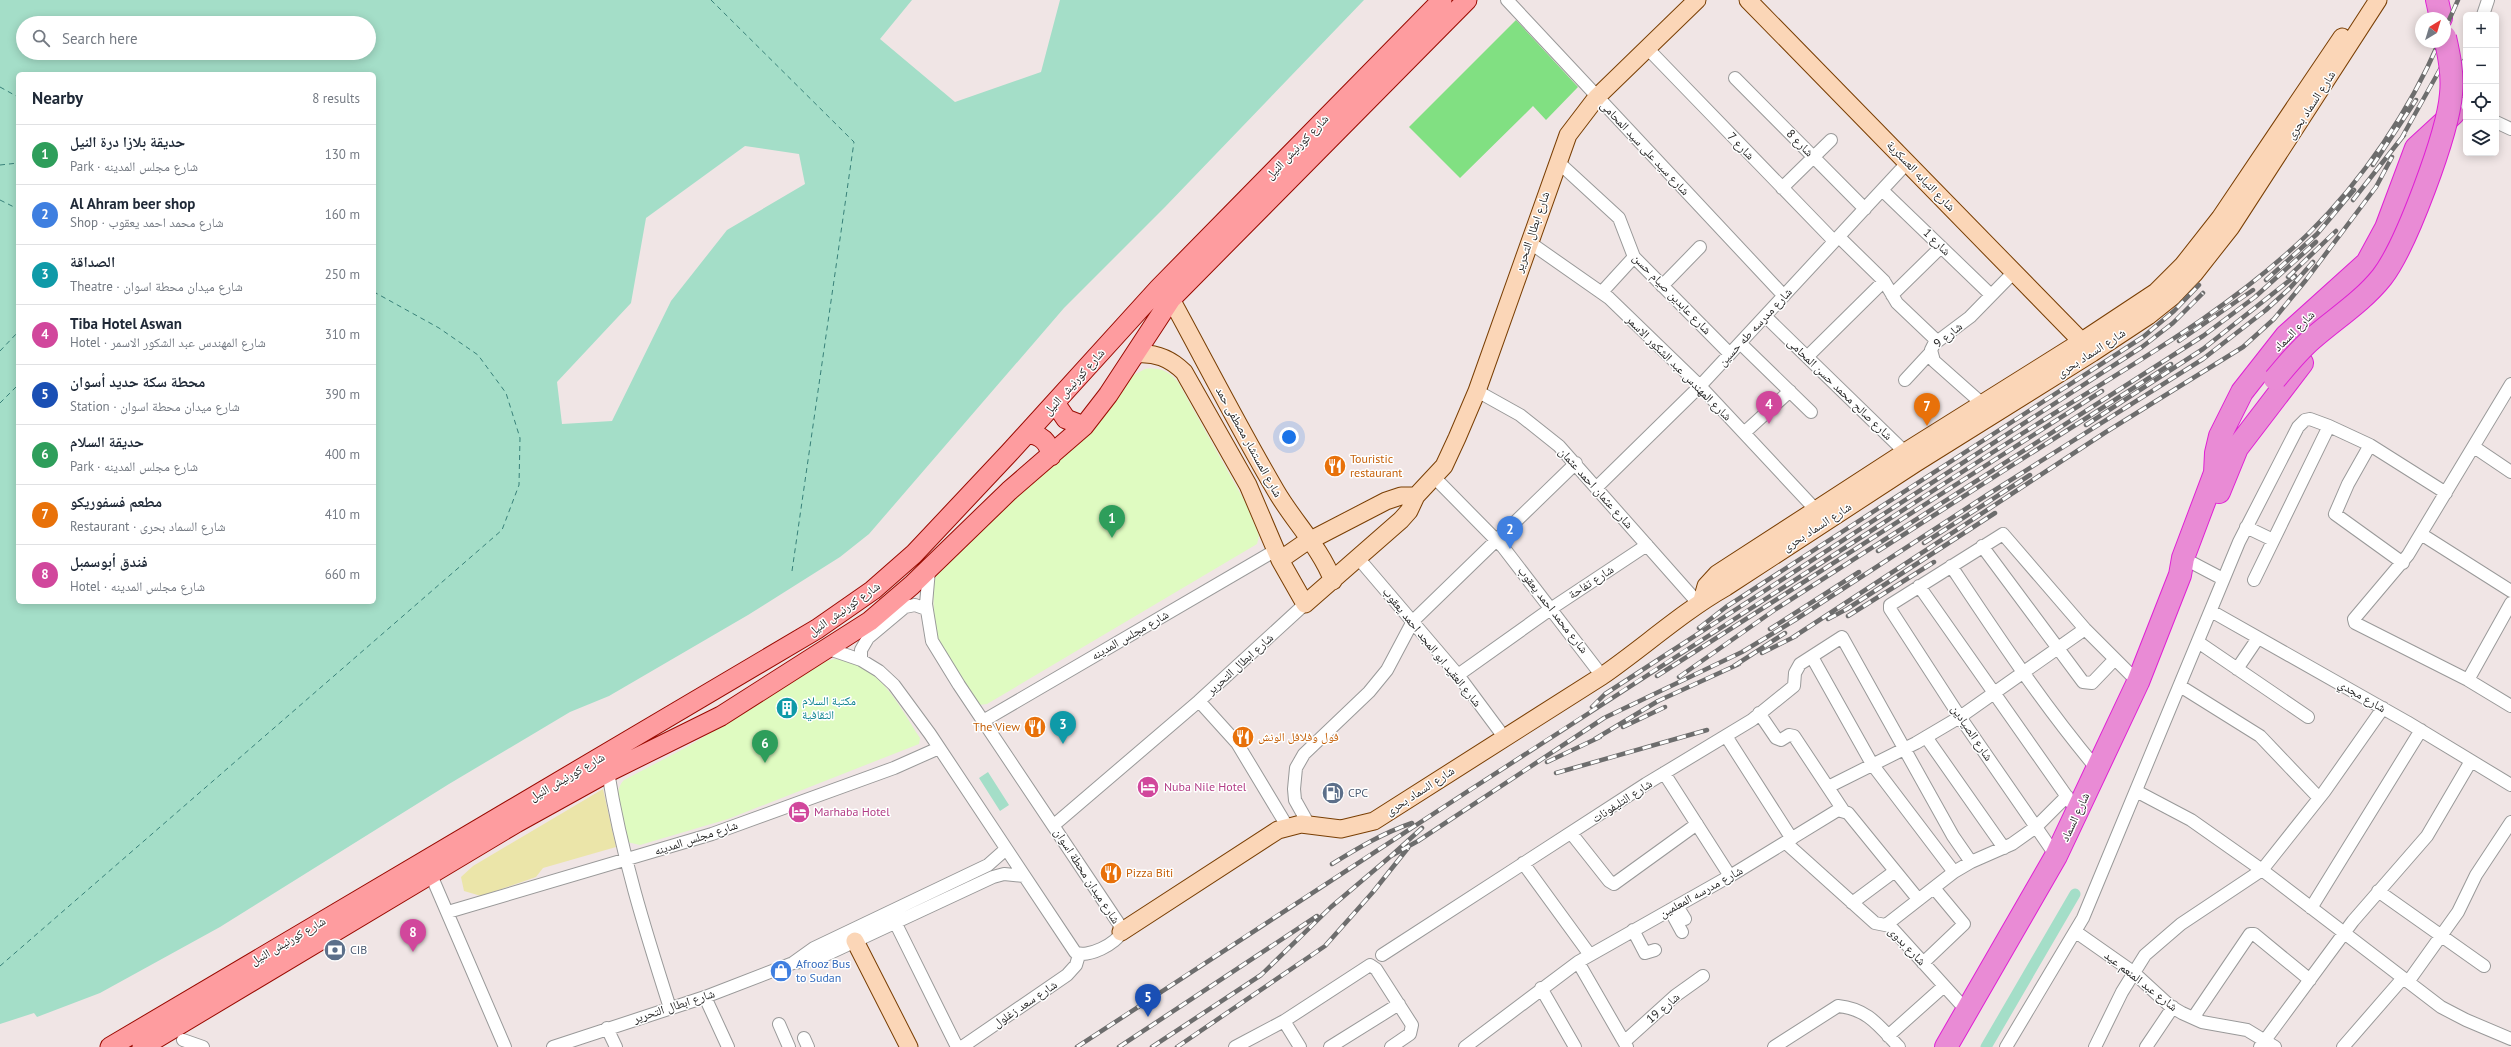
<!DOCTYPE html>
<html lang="en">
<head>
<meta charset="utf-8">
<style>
  :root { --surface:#fff; --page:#f6f6f7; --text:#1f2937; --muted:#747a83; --line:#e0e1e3; --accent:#cd007c }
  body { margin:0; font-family:"PT Sans","Noto Naskh Arabic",sans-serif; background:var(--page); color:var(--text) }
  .controls { position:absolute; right:12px; top:12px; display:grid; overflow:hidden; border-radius:6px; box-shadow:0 2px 10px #0003 }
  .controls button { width:36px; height:36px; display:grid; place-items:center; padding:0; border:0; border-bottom:1px solid var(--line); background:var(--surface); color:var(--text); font:20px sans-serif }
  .compass { position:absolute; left:2415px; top:12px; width:36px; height:36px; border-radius:50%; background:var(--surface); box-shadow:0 2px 10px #0003; rotate:38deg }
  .you { position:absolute; left:1289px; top:437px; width:14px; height:14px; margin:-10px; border:3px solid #fff; border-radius:50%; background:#1a73e8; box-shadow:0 0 0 6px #1a73e833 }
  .badge { display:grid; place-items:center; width:26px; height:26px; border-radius:50%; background:var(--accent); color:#fff; font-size:13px; font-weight:700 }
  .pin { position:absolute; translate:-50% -33px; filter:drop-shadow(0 1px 2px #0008) }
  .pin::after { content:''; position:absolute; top:21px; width:14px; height:12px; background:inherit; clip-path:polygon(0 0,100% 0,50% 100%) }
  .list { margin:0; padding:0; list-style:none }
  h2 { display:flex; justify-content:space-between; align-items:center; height:52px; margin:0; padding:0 16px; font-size:17px }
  h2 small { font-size:13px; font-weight:400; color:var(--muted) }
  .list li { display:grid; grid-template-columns:26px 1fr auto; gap:12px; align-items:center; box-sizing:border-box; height:60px; padding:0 16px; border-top:1px solid var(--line) }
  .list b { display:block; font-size:15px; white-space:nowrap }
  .list p { margin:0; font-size:13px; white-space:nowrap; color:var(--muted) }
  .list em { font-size:13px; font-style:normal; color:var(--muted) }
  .icon { flex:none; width:22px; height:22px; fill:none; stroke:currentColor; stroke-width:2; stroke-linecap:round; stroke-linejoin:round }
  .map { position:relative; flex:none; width:2511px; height:1047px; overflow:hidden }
  .search { position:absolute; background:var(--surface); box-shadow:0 2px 10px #0003; left:16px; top:16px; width:360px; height:44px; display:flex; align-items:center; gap:10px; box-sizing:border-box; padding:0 14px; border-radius:22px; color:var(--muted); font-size:15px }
  .panel { position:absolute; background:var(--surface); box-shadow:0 2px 10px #0003; left:16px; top:72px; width:360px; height:532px; border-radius:6px }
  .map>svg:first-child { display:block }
</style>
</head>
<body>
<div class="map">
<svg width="2511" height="1047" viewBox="0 0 2511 1047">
  <rect width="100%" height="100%" fill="#f0e5e5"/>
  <path fill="#ebe5a9" d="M603,789L616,847L543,868L536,877L481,896L464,891L461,877L473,866Z"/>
  <path fill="#dffbc1" d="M1145,369C1159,367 1169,371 1178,382L1245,502L1259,536L1257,544L987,704L979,705L938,644L934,626L933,574L999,510L1062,458L1078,442L1132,376Z
    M835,659C881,665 897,703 920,738L919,744L728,819L640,845L627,842C623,825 610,794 624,780L689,746L822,662Z"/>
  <path fill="#81e082" d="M1516,20L1578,87L1546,120L1533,106L1460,178L1409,127Z"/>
  <path fill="#a4dec8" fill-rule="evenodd" d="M0,0H912L880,39L955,102L1041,72L1060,0H1364L1165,207L1064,308L869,534L840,557L748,615L609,696L570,712L449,784L220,927L100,993L37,1017L34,1013L0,1024ZM23,23H369V53H23ZM18,74H374V602H18ZM745,146L799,154L805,184L727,230L671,301L612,421L562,424L557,382L631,303L646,218Z
    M988,772L1009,805L1000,811L979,778Z"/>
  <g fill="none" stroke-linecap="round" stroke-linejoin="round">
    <path stroke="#a4dec8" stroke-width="11" d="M1986,1047L2075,894"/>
    <path stroke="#388179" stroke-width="1" stroke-dasharray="5 4" stroke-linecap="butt" d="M711,0L854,142L792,571
      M0,87L18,97
      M0,165L18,163
      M0,200L18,209
      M0,351L18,332
      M0,403L18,385
      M0,966L502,530L519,485L520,438L506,393L478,355L439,328L374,292"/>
    <g stroke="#999" stroke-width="14">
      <path id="street" d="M1507,0L1784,296
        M2483,15L2488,0
        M1648,49L1834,241
        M1735,78L1865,209
        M2458,91L2466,65
        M2456,101L2466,106
        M2496,122L2511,129
        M1557,161L1619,218L1634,257L1730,354
        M1782,188L1831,140
        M1882,190L1991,295
        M1839,237L1884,281L1897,303L1937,341
        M1529,242L1609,298L1700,386L1815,509
        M1662,286L1700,247
        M1602,292L1634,257
        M1892,295L1941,247
        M1765,316L1910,457
        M1740,343L1811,412
        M1807,357L1884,281
        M1905,380L1930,353
        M2511,384L2408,555L2354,619L2355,623L2468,680L2511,706
        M1477,391L1520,415L1559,446L1698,603
        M1987,408L1934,361L1931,350L1934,344L1970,317L2014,272
        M1744,433L1790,391
        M2370,445L2348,484L2335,514L2403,563
        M2474,447L2511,472
        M1435,478L1503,547L1602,676
        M1597,487L1700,386L1907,163
        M2246,527L2273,540
        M2421,534L2511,591
        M1982,546L2083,682L2092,683L2114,660
        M2183,558L2223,579
        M1359,559L1458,675L1504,737
        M1951,566C1997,635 2043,705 2097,769
        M2254,580L2329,426
        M1919,586L2077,811
        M2211,611L2407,722L2511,785
        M2198,642L2308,717
        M826,648L861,660L879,671L894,685L930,734L1075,952C1087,959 1118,943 1121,932L1119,924L959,685L932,641L926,604L929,570
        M1812,657L1872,764L1954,872
        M861,660V650L868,638L905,607L915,605L926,609
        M2237,669L2258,638
        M1458,675L1552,608L1647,545
        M2468,680L2511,603
        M2180,686L2260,736L2319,798
        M1199,701L1237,743L1287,826
        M1759,713L1776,738L1781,740L1789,735L1794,736L1843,810
        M983,721L1276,550
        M1726,736L1792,839
        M1926,737L2004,848
        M608,772C621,853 645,930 670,1008
        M1664,773L1730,876
        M1828,787L1916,743L1960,717L2085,629
        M2136,791L2191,820L2262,870L2441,1007L2466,1020L2511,1039
        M1054,825L1199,701L1305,604
        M1309,825L1295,800L1294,789L1296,768L1304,754L1369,692L1387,670L1413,621L1576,463
        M1571,833L1609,881L1614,884L1697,824
        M1786,843L1875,923L1890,926L1967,1011
        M2056,856L1960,717L1890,609V605L2003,534L2085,629L2138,682
        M1523,863L1590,955
        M431,875L505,1047
        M2378,891L2484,966
        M1852,903L1895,871
        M1677,906L1685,919
        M2311,908L2421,730
        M1670,910L1682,932
        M448,912L712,834L894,768L939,748
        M895,922L957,1047
        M1886,925L1954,872L1971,862L2012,844L2036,827L2067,796
        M1633,930L1645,953L1655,950
        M2076,932L2133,972L2170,1006L2182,1013L2202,1022L2247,1030L2275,1047
        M1382,955L1646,784L1752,720L1794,686L1795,673L1800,664L1842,637L1953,836L1971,862
        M1578,962L1627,1047
        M793,963L815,960L993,877L1004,874L1024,876
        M1923,963L1964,924L1934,888
        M2408,982L2458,912L2476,875L2511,822
        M1541,988L1575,1047
        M705,997L728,1047
        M2193,1018L2250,934H2254L2310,980
        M1284,1021L1300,1047
        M779,1024L789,1047
        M607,1028L616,1047
        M1888,1036L1944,986
        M804,1038L808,1047
        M183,1040L203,1047
        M1624,1042L1675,996L1703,976
        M553,1047L705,997L793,963L814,948L988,865L1006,849
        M962,1047L1067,975L1076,965L1079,955
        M1235,1047L1284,1021L1370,965L1376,969L1412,1025L1410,1034L1391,1047
        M1330,1047L1399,1004
        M1465,1047L1578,962L1730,876L1838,810L1848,813L1918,899
        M1774,1047L1838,1006C1868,1009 1879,1026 1899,1047
        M2006,1047L2083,918L2239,542L2298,427L2305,420L2310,419L2329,426L2370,445L2446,493
        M2095,1047L2122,992L2145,955L2181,924L2262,870L2324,792L2383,708
        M2146,1047L2173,1007
        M2260,1047L2353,921L2427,836L2471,761
        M2343,1047L2403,978"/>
    </g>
    <g stroke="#793e03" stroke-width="19">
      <path id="secondary" d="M1748,0L2090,350
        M1171,299C1206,363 1239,428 1276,491C1294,522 1320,547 1333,581
        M1135,354C1155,352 1170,358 1184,372L1248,485L1280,560L1305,604L1401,520L1409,511L1416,496L1444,466L1457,438L1477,391L1568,135L1597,97L1697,0
        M1280,560L1303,544L1386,501L1401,496H1416
        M1702,600L1706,586L1717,574L1905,452L2082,341L2156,292L2183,265L2220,218L2342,37
        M1121,932L1278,830L1301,824L1341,829L1374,821L1602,676C1644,647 1682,612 1726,587L1916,463L2092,353L2148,316L2173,296L2194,274L2231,227L2378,0
        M855,941L909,1047"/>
    </g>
    <g stroke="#990a00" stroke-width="21">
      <path id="primary" d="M1055,403L1066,419L1084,426
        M1027,434C1041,434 1049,442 1051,456
        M110,1047L817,629L873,590L914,554L1009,453L1159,288L1442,0
        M142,1047L516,823L608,772L721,716L870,621L912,585L1009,491L1084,426L1108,395L1171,299L1467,0"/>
    </g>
    <g stroke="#df21d4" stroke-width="24">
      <path id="highway" d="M2437,0L2441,18
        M2219,492L2237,448L2302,363
        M1946,1047L2056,856L2138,682L2180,575L2183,558L2215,473L2216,453L2220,436L2242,392L2286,336L2367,263L2386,228L2416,148L2453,114"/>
    </g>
    <use href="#street" stroke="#fff" stroke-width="12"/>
    <use href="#secondary" stroke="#fbd6b7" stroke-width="17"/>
    <use href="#primary" stroke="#fe9c9f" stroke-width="19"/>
    <use href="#highway" stroke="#e98bd5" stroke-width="22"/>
    <g stroke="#6d6d6d" stroke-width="4.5">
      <path id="rail" d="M2445,29L2458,0
        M2401,139L2443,64
        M2373,165L2416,100
        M2353,200L2404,135
        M2288,277L2336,231
        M2266,280L2317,234L2354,190
        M2179,341L2253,290
        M2086,425L2203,349L2295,276
        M1924,543L2030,475
        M1878,551L2171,364
        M1848,616L1934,562
        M1828,619L1847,609L1995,513
        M1699,628L1726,607L2143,337L2174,311L2199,285
        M1770,629L1859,572
        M1792,638L2106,432L2243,347L2274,319L2306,280L2376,187L2392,157
        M1762,653L1796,636
        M1734,666L1785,633
        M1657,676L2102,391
        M1679,677L1776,609L2203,336L2255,297L2316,242
        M1592,707L1605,694L2142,347L2173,323L2203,293
        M1623,727L1665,707
        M1595,739L1658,701L1739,664
        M1547,762L1600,737
        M1556,773L1707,730
        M1422,828L1391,856L1418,841L1604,718L1742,652L1795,620L1987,495L2203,359L2266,310L2290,288L2313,262
        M1332,864C1358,848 1383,833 1412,823
        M1077,1047C1343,872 1609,699 1877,527C1937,488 1997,449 2058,411C2145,357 2235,305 2309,233C2362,181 2410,110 2439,42
        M1119,1047L1317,916
        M1152,1047L1261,975L1331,907L1391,856
        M1177,1047L1325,946L1373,892L1408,848"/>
    </g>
    <use href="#rail" stroke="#fff" stroke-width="3" stroke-dasharray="9" stroke-linecap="butt"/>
    <g stroke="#df21d4" stroke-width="24" stroke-linecap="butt">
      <path id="highway-bridge" d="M2275,379C2287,365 2298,351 2312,339C2336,318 2362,302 2382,277C2406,246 2448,133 2451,94C2453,74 2449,55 2445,37"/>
    </g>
    <use href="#highway-bridge" stroke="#e98bd5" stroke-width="22"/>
  </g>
  <defs>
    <g id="restaurant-disc" transform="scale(1.15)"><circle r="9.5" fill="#e8710a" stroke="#fff"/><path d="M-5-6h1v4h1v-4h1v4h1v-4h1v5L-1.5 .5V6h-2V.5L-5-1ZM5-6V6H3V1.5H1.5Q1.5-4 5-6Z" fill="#fff"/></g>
    <g id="building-disc" transform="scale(1.15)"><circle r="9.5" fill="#0f9aa8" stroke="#fff"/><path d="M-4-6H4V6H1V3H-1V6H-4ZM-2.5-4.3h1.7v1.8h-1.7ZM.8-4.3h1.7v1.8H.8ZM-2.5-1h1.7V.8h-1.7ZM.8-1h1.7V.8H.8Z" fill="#fff"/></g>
    <g id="hotel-disc" transform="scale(1.15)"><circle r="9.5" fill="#d1479c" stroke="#fff"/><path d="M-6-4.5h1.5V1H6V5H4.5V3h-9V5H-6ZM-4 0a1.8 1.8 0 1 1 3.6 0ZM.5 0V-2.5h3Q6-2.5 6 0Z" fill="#fff"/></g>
    <g id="fuel-disc" transform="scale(1.15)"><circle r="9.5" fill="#5c6f8a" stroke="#fff"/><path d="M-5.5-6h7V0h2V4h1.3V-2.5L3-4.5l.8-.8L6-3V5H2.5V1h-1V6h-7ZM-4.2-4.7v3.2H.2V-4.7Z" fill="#fff"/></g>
    <g id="bank-disc" transform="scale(1.15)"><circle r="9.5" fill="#5c6f8a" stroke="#fff"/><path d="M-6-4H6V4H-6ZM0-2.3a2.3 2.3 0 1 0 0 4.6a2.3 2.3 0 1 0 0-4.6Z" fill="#fff"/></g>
    <g id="shop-disc" transform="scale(1.15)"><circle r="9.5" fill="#3f7fe0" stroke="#fff"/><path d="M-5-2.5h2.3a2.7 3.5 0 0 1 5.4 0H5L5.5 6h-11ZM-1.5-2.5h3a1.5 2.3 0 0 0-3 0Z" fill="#fff"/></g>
  </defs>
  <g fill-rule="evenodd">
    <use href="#restaurant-disc" x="1335" y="466"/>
    <use href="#building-disc" x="787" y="708"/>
    <use href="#restaurant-disc" x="1035" y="727"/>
    <use href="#restaurant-disc" x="1243" y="737"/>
    <use href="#hotel-disc" x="1148" y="787"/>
    <use href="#fuel-disc" x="1333" y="793"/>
    <use href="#hotel-disc" x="799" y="812"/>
    <use href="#restaurant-disc" x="1111" y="873"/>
    <use href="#bank-disc" x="335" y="950"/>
    <use href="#shop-disc" x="781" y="971"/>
  </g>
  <g text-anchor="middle" stroke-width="3" stroke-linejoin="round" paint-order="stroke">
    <g font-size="12" fill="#1f1f1f" stroke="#fff">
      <text transform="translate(2311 105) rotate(-57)" y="4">شارع السماد بحرى</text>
      <text transform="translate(1800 143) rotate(45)" y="4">شارع 8</text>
      <text transform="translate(1741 146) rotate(46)" y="4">شارع 7</text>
      <text transform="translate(1297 147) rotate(-46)" y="4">شارع كورنيش النيل</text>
      <text transform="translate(1645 148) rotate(47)" y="4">شارع سيد على سيد المحامى</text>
      <text transform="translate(1921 176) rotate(46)" y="4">شارع النيابه العسكرية</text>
      <text transform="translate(1532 232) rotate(-71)" y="4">شارع ابطال التحرير</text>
      <text transform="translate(1937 242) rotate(44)" y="4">شارع 1</text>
      <text transform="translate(1672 294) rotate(46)" y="4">شارع عابدين صيام حسن</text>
      <text transform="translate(1755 327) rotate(-47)" y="4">شارع مدرسه طه حسين</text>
      <text transform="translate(2294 331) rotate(-45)" y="4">شارع السماد</text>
      <text transform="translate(1948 335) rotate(-39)" y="4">شارع 9</text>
      <text transform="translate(2091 353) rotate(-33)" y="4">شارع السماد بحرى</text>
      <text transform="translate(1679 368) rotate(45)" y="4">شارع المهندس عبد الشكور الاسمر</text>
      <text transform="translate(1074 382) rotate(-48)" y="4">شارع كورنيش النيل</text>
      <text transform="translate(1840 389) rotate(44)" y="4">شارع صالح محمد حسن المحامى</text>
      <text transform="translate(1249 442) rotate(61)" y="4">شارع المستشار مصطفى حمد</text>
      <text transform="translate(1596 488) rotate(48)" y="4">شارع عثمان احمد عثمان</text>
      <text transform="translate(1817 527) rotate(-33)" y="4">شارع السماد بحرى</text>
      <text transform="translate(1591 582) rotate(-33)" y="4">شارع تفاحة</text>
      <text transform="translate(844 609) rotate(-35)" y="4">شارع كورنيش النيل</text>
      <text transform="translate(1553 610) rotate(52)" y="4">شارع محمد احمد يعقوب</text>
      <text transform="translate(1130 635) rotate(-30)" y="4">شارع مجلس المدينه</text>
      <text transform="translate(1432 647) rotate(51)" y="4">شارع العقيد ابو المجد احمد يعقوب</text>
      <text transform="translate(1240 664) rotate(-42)" y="4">شارع ابطال التحرير</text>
      <text transform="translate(2362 696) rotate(30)" y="4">شارع مجدي</text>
      <text transform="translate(1972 733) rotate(56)" y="4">شارع الصيادين</text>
      <text transform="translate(567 777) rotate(-30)" y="4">شارع كورنيش النيل</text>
      <text transform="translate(1420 791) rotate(-33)" y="4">شارع السماد بحرى</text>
      <text transform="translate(1622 801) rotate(-33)" y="4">شارع التليفونات</text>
      <text transform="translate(2075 817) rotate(-65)" y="4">شارع السماد</text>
      <text transform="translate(696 838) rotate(-18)" y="4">شارع مجلس المدينه</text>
      <text transform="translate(1087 876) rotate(57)" y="4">شارع ميدان محطة اسوان</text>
      <text transform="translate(1701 892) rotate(-29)" y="4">شارع مدرسه المعلمين</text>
      <text transform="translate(288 941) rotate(-30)" y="4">شارع كورنيش النيل</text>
      <text transform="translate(1907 946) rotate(46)" y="4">شارع بدوى</text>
      <text transform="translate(2141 981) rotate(38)" y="4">شارع عبد المنعم عيد</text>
      <text transform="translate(1025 1004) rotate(-34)" y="4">شارع سعد زغلول</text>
      <text transform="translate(674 1006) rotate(-18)" y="4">شارع ابطال التحرير</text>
      <text transform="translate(1663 1008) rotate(-41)" y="4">شارع 19</text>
    </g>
    <g font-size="12" fill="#c56008" stroke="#fff" text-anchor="start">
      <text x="1350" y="463">Touristic<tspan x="1350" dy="14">restaurant</tspan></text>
      <text x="1020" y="731" text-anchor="end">The View</text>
      <text x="1258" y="741">فول وفلافل الونش</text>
      <text x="1126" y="877">Pizza Biti</text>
    </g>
    <g font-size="12" fill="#0d838f" stroke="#fff" text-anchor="start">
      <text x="802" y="705">مكتبة السلام<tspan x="802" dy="14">الثقافية</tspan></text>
    </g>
    <g font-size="12" fill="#b23c85" stroke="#fff" text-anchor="start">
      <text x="1164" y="791">Nuba Nile Hotel</text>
      <text x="814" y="816">Marhaba Hotel</text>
    </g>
    <g font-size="12" fill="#4e5e75" stroke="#fff" text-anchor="start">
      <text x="1348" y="797">CPC</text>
      <text x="350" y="954">CIB</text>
    </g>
    <g font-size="12" fill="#366cbe" stroke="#fff" text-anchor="start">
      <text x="796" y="968">Afrooz Bus<tspan x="796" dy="14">to Sudan</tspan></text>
    </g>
  </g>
</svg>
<div class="controls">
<button>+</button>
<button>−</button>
<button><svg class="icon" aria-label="locate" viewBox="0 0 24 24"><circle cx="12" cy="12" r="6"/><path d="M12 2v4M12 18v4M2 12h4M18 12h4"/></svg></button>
<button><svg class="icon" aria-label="layers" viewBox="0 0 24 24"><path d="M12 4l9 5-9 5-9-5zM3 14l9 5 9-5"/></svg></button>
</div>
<svg class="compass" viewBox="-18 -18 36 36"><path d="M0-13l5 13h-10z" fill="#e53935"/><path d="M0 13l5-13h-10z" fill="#747a83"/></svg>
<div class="you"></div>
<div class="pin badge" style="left:1112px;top:538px;background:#2e9e5b">1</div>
<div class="pin badge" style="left:1510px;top:549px;background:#3f7fe0">2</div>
<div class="pin badge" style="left:1063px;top:744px;background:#0f9aa8">3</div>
<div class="pin badge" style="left:1769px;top:424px;background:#d1479c">4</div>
<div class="pin badge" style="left:1148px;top:1017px;background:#1a4fb4">5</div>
<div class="pin badge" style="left:765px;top:763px;background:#2e9e5b">6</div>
<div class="pin badge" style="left:1927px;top:426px;background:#e8710a">7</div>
<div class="pin badge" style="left:413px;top:952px;background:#d1479c">8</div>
<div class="search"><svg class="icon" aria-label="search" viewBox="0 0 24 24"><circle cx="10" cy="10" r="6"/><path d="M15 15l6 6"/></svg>Search here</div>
<section class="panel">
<h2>Nearby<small>8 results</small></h2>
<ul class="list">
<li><span class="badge" style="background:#2e9e5b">1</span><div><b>حديقة بلازا درة النيل</b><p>Park · شارع مجلس المدينه</p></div><em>130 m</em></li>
<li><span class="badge" style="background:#3f7fe0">2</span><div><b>Al Ahram beer shop</b><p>Shop · شارع محمد احمد يعقوب</p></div><em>160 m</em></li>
<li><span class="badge" style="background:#0f9aa8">3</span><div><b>الصداقة</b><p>Theatre · شارع ميدان محطة اسوان</p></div><em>250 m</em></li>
<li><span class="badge" style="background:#d1479c">4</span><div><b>Tiba Hotel Aswan</b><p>Hotel · شارع المهندس عبد الشكور الاسمر</p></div><em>310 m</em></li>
<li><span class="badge" style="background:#1a4fb4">5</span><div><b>محطة سكة حديد أسوان</b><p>Station · شارع ميدان محطة اسوان</p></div><em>390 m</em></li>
<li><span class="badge" style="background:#2e9e5b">6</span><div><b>حديقة السلام</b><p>Park · شارع مجلس المدينه</p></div><em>400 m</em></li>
<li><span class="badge" style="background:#e8710a">7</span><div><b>مطعم فسفوريكو</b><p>Restaurant · شارع السماد بحرى</p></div><em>410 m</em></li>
<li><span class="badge" style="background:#d1479c">8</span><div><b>فندق أبوسمبل</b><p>Hotel · شارع مجلس المدينه</p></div><em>660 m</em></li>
</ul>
</section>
</div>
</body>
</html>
